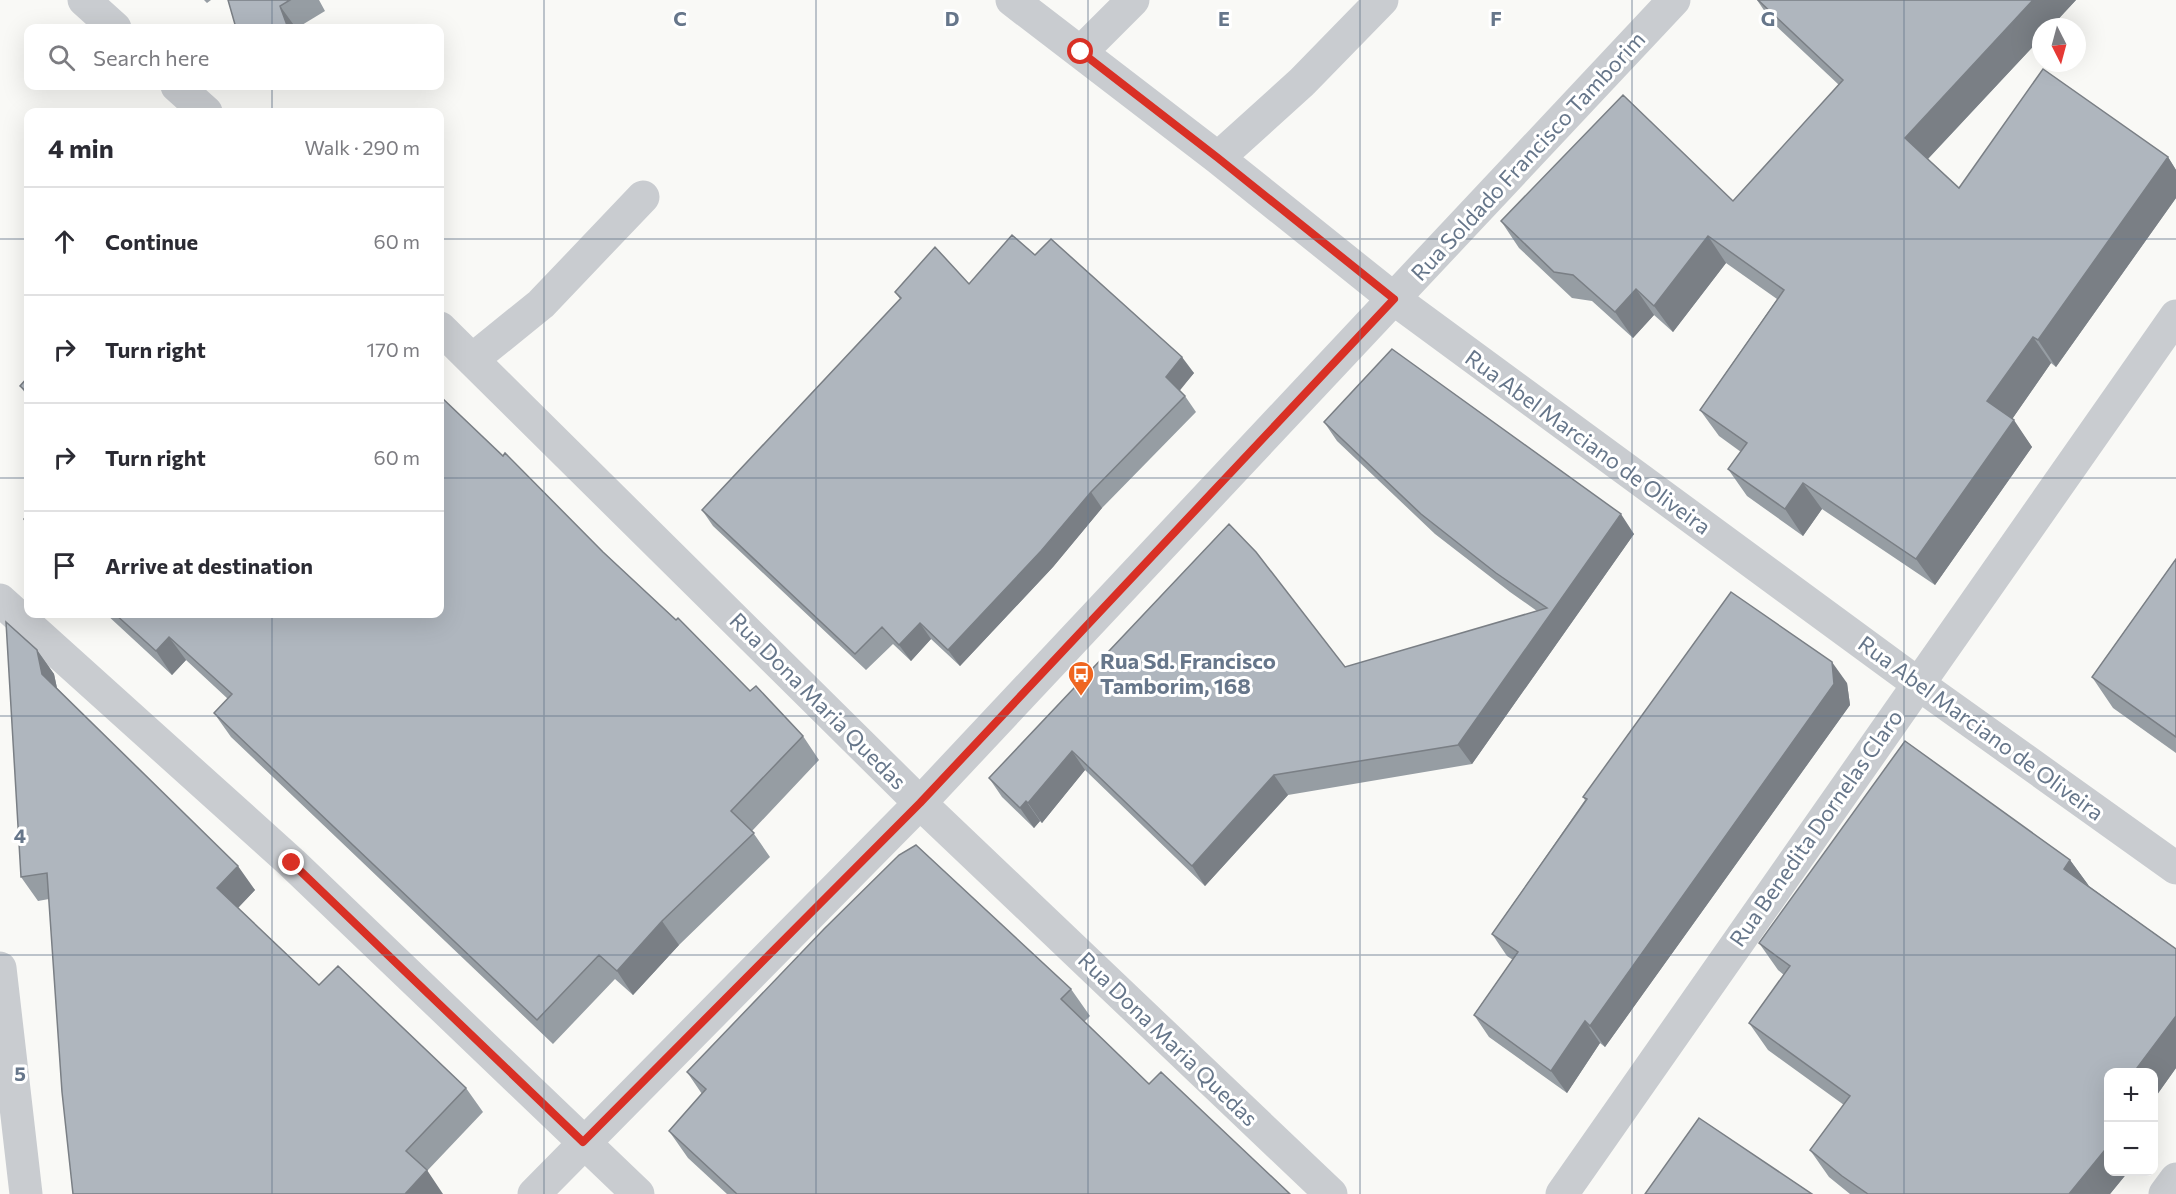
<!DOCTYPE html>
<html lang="en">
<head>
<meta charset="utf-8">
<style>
  :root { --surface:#fff; --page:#f2f2f3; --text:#2b2b33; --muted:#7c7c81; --line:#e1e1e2 }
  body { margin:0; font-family:Commissioner,sans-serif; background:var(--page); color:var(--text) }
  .controls { position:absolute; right:18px; bottom:18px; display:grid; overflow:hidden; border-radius:12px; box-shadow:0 6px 24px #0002 }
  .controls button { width:54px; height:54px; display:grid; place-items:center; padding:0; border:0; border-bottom:2px solid var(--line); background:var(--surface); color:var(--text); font:30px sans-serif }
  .compass { position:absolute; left:2032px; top:18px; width:54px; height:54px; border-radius:50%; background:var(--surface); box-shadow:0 6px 24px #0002; rotate:174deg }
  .stop { position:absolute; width:18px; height:18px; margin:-14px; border:4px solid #d93025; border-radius:50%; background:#fff }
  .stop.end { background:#d93025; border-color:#fff; box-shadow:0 2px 6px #0008 }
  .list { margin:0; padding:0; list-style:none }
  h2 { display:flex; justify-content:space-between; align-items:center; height:78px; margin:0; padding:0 24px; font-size:26px }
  h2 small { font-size:20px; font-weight:400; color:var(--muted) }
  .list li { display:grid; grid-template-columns:39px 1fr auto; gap:18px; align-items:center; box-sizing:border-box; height:108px; padding:0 24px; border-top:2px solid var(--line) }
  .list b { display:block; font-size:22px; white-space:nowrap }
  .list em { font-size:20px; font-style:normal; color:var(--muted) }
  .icon { flex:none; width:33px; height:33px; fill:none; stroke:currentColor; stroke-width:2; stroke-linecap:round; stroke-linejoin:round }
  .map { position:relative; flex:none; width:2176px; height:1194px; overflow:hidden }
  .search { position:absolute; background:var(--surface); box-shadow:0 6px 24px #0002; left:24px; top:24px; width:420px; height:66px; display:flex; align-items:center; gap:15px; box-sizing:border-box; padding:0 21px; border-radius:12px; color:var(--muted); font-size:22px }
  .panel { position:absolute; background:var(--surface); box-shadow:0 6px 24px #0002; left:24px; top:108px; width:420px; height:510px; border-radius:12px }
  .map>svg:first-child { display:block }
</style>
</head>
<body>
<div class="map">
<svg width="2176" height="1194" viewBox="0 0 2176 1194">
  <rect width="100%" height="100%" fill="#f9f9f6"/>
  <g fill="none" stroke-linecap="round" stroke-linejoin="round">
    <path stroke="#c9ccd0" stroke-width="33" d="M84,0L115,28
      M1012,0L1218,158L1394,299L1917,683L2176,868
      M1081,52L1133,0
      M177,86L206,112
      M1218,158L1302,82L1382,0
      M440,328L920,803L1331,1194
      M473,359L541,304L643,197
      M0,600L292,863L638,1194
      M0,968L26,1194
      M534,1194L920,803L1674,0
      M1562,1194L2176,316
      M2165,1194L2176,1179"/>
  </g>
  <path fill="#969da3" d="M204,0H211L207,3Z
    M228,0H319L325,11L297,28H236Z
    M1757,0H2076L2051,27H2041V38L1928,159L1959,188L2168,157L2176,170V198L2056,367L2051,363L2012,419L2032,447L1935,585L1822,509L1803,536L1747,496L1728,469L1741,452L1719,436L1700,410L1777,299L1726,263L1673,332L1654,315L1633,338L1592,301L1572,298L1519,248L1501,221L1733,201L1839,85L1772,22Z
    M260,86H272L262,89Z
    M1035,255L1194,373L1179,390L1185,396L1196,412L1102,508L1053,567L960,666L931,639L911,661L893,644L866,670L713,526L702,510L900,299L895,292L969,284Z
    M28,377V397L20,386Z
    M1324,422L1634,534L1472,764L1288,795L1205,886L1085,770L1042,823L1040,821L1034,828L1002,797L989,778L1345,667L1537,611L1510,592L1435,534L1337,441Z
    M603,552L750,691L803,736L819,760L752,831L770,857L679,945L633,995L615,979L553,1044L231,737L214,713L228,699L186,660L172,675L106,614H440Z
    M2176,559V753L2113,708L2092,677Z
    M37,650L54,674L57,688L255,890L238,908L319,985L466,1088L483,1112L427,1171L49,899L38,901L21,877Z
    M1847,683L1850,705L1605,1047L1600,1043L1567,1093L1489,1037L1474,1015L1513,960L1507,956L1492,934L1585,800L1583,797Z
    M2070,860L2089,886L2176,949V1068L2154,1099V1072L2109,1172H2128L2110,1194H1850L1829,1177L1810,1150L1844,1105L1768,1050L1749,1023L1784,975L1778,970L1759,943Z
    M1071,989L1090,1016L1084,1022L1149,1084L1290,1194H727L688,1158L669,1131L702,1094L687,1072Z"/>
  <path fill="#7a7f85" d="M2033,0H2076L2051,27H2041V38L1923,164L1905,138Z
    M280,6L296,28H288Z
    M2168,157L2176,170V198L2056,367L2038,340Z
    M1708,236L1726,263L1673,332L1654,306Z
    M1636,289L1654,315L1633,338L1615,312Z
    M2033,337L2051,363L2006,428L1987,401Z
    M1182,357L1194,373L1177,394L1166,377Z
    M2014,420L2032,447L1935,585L1916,559Z
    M1803,483L1822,509L1803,536L1785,509Z
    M1091,492L1102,508L1053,567L960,666L948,650Z
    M1621,514L1634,534L1472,764L1458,745Z
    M920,623L931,639L911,661L899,645Z
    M169,637L186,660L172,675L156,651Z
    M37,650L54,674L59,698L42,674Z
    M1832,662L1847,683L1850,705L1605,1047L1590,1026Z
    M1072,751L1085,770L1042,823L1028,803Z
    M1274,775L1288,795L1205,886L1192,866Z
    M1026,801L1040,821L1034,828L1020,808Z
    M2070,860L2089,886L2064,869Z
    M238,866L255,890L234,912L217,888Z
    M662,921L679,945L633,995L617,971Z
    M2176,1016V1068L2154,1099V1072H2134Z
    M1585,1021L1600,1043L1567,1093L1551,1071Z
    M2109,1145V1172H2128L2110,1194H2069Z
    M427,1170L443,1194H405Z"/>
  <path fill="#afb6be" stroke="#7a7f85" stroke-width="1.5" d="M228,0H290L280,6L288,28H236Z
    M1758,0H2033L1905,138L1959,188L2043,69L2168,157L2038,340L2033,337L1987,401L2014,420L1916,559L1803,483L1785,509L1728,469L1747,443L1700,410L1784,290L1708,236L1654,306L1636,289L1615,312L1573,275L1554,272L1501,221L1623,95L1733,201L1843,80Z
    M1012,235L1035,255L1051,239L1182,357L1166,377L1185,396L1091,492L1041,551L948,650L920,623L899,645L882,627L855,654L702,510L901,298L895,292L935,247L969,284Z
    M1392,349L1621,514L1458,745L1274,775L1192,866L1072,751L1028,803L1026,801L1020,808L989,778L1229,524L1256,552L1345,667L1547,608L1496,573L1421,514L1324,422Z
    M28,377V393L20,386Z
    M440,396L503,456L505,453L603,552L676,620L678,618L750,691L756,686L803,736L731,811L754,833L662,921L617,971L599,955L537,1020L214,713L232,694L169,637L156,651L115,614H440Z
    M28,514V525L24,519Z
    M2176,559V737L2092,677Z
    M1731,592L1832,662L1834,684L1590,1026L1585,1021L1551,1071L1474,1015L1518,952L1492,934L1587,799L1583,797Z
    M6,622L37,650L42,674L238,866L217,888L319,985L338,966L466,1088L406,1151L427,1170L405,1194H73L62,1092L47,873L21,877Z
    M1905,741L2070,860L2064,869L2176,949V1016L2134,1072H2109V1107L2107,1109L2109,1111V1145L2069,1194H1868L1842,1176L1810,1150L1850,1096L1749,1023L1790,966L1759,943Z
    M916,845L1071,989L1061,999L1149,1084L1161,1072L1290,1194H737L669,1131L706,1089L687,1072L824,929L899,855Z
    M1699,1118L1812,1194H1645Z"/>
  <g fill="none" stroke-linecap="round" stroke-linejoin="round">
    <path stroke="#d93025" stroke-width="8" d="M292,863L583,1142L920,803L1394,299L1218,158L1081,52"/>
  </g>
  <path fill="none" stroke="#66768a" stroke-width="1.5" stroke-opacity="0.55" d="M272,0V28M544,0V1194M816,0V1194M1088,0V1194M1360,0V1194M1632,0V1194M1904,0V1194M272,86V112M0,239H28M440,239H2176M0,478H28M440,478H2176M272,614V1194M0,716H2176M0,955H2176"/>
  <defs>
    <g id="bus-pin" transform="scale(1.35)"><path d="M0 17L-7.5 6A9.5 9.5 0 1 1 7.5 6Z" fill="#ef6621" stroke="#fff"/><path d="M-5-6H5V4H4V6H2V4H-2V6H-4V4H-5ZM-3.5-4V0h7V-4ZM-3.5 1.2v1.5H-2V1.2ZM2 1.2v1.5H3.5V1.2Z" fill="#fff"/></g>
  </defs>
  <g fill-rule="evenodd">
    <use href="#bus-pin" x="1081" y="674"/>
  </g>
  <g text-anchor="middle" stroke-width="6" stroke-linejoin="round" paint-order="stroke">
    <g font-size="22" fill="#66768a" stroke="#fff">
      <text transform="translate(1528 156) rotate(-47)" y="8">Rua Soldado Francisco Tamborim</text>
      <text transform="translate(1588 442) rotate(36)" y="8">Rua Abel Marciano de Oliveira</text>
      <text transform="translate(818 701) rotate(45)" y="8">Rua Dona Maria Quedas</text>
      <text transform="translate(1981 728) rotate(36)" y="8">Rua Abel Marciano de Oliveira</text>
      <text transform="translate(1816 828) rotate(-55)" y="8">Rua Benedita Dornelas Claro</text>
      <text transform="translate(1168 1039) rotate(44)" y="8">Rua Dona Maria Quedas</text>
    </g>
    <g font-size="22" font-weight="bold" fill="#66768a" stroke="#fff" text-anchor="start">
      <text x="1100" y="669">Rua Sd. Francisco<tspan x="1100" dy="25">Tamborim, 168</tspan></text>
    </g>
  </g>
  <g font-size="20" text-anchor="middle" font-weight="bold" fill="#66768a" stroke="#fff" stroke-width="6" stroke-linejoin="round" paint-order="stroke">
    <text x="680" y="26">C</text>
    <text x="952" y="26">D</text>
    <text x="1224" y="26">E</text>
    <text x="1496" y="26">F</text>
    <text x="1768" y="26">G</text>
    <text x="20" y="843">4</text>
    <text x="20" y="1081">5</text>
  </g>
</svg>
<div class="controls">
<button>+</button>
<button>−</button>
</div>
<svg class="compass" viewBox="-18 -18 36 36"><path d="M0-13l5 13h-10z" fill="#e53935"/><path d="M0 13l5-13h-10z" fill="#7c7c81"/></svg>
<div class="stop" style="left:1081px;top:52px"></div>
<div class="stop end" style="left:292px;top:863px"></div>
<div class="search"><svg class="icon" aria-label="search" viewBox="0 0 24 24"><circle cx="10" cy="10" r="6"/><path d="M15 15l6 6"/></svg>Search here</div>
<section class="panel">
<h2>4 min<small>Walk · 290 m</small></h2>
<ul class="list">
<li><svg class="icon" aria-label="ahead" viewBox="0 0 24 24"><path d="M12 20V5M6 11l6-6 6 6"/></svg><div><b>Continue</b></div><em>60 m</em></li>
<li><svg class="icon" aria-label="right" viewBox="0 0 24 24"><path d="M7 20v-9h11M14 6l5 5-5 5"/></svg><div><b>Turn right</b></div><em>170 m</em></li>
<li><svg class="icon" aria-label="right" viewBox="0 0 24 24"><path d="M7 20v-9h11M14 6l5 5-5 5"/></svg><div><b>Turn right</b></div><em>60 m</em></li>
<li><svg class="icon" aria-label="arrive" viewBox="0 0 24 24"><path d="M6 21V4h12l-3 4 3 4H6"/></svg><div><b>Arrive at destination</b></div></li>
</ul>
</section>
</div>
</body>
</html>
